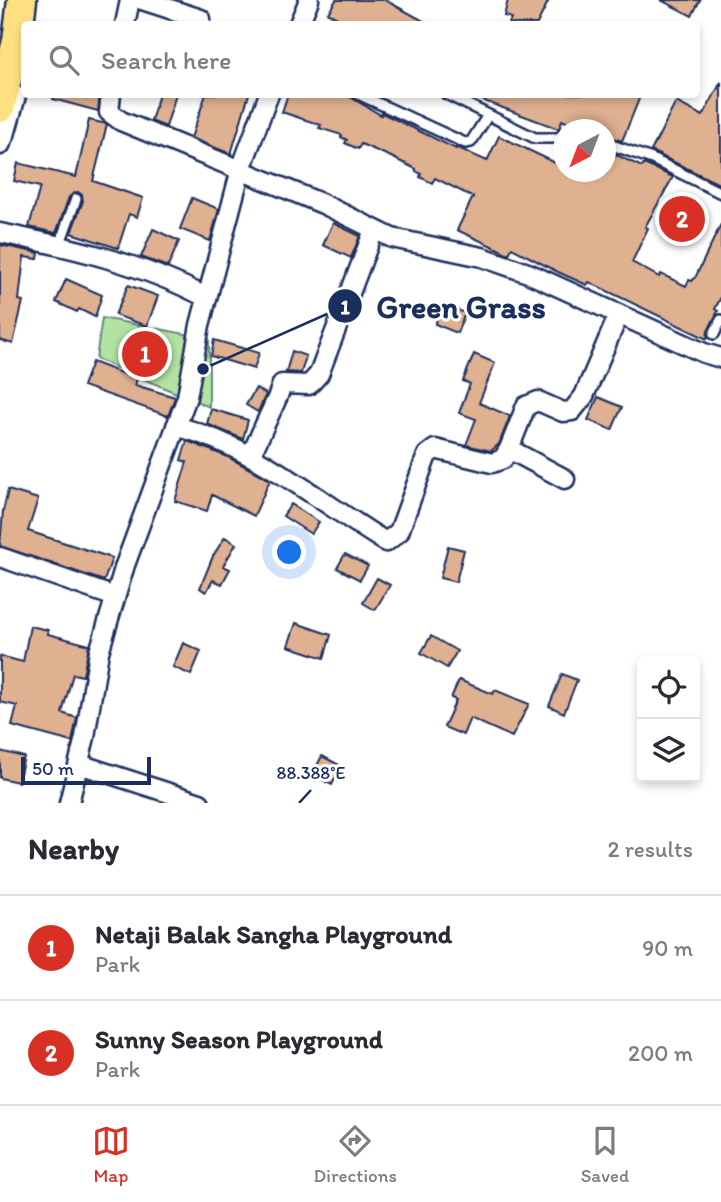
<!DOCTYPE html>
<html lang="en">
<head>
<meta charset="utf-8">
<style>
  :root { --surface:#fff; --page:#f2f2f3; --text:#2b2b33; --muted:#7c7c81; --line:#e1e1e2; --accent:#d93025 }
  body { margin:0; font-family:Itim,sans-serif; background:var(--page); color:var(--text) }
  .controls { position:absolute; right:21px; bottom:21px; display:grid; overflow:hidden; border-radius:7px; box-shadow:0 4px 10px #0003 }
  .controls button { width:63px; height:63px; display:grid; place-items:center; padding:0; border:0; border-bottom:2px solid var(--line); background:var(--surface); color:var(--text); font:35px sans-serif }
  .compass { position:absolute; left:553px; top:119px; width:63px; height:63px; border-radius:50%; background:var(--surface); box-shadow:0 4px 10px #0003; rotate:222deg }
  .scale { position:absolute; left:21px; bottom:18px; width:130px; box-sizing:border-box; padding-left:7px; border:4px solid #1b2f5e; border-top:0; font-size:19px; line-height:24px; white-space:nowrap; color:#1b2f5e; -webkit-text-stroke:5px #fff; paint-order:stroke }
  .you { position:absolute; left:290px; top:553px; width:24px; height:24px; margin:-18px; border:5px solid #fff; border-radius:50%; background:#1a73e8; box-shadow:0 0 0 10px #1a73e833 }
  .badge { display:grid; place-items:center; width:46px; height:46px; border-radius:50%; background:var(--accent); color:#fff; font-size:23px; font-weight:700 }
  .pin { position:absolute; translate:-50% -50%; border:4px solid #fff; box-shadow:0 2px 7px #0006 }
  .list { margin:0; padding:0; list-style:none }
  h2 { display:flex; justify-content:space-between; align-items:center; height:91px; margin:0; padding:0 28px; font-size:30px }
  h2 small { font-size:23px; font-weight:400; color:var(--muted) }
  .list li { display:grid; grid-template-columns:46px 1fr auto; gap:21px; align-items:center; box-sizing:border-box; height:105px; padding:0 28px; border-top:2px solid var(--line) }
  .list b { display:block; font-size:26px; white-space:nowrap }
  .list p { margin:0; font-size:23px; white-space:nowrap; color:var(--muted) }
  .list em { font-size:23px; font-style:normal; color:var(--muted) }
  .icon { flex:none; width:38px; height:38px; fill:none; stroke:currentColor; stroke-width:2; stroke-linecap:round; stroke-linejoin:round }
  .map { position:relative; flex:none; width:721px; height:803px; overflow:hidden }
  .search { position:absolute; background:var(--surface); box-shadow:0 4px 10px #0003; left:21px; right:21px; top:21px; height:77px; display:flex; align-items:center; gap:18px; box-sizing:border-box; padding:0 24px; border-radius:7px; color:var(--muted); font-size:26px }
  .sheet { height:301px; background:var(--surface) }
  nav { display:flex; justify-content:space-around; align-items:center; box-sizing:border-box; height:98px; border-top:2px solid var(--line); background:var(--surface); font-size:19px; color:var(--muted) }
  nav a { display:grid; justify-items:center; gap:4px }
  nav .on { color:var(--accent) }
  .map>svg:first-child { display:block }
</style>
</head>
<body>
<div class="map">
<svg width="721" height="803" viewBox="0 0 721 803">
  <rect width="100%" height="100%" fill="#fff"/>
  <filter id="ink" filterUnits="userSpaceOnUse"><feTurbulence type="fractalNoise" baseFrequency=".0143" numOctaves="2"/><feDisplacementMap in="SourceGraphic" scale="14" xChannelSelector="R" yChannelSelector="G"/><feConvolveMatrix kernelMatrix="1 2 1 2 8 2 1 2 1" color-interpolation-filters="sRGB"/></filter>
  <g filter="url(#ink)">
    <path fill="#b3e3a3" stroke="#678980" stroke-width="2" d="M102,318L196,336L186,397L96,359Z
      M200,339H209V407L192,399Z"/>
    <path fill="#e0b191" stroke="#1b2f5e" stroke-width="2" d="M336,0H385L429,24H348L328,13Z
      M508,0H549L537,24H509L511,18L504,16Z
      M661,0H700L692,16Z
      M721,82V185L651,151L676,102L703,116Z
      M54,94H100L98,111L53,99Z
      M159,94H176L166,127L151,121Z
      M206,94H249L231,154L191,138Z
      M288,94H345L381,115L382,113L456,149V147L487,161L499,136L564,167V172H606V150L642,167L644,164L673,177L645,227L648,228L632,262L659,277L661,274L686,286L689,280L692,281L696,276L721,224V297L715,309L718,311L708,331L707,339L589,282L587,285L558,272L512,248L509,254L457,230L473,197L435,178L432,183L420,177L421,174L416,171V169L389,156L361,144L358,149L345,143L347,140L341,137L342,135L319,128L321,125L282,112Z
      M472,94H641L622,141L606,136V130H586L562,120L559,129L471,96Z
      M89,120L107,124L93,181L143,198L137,217L129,214L118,248L71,233L83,201L82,195L78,192L69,197L56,233L29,227L40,187L14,181L18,163L76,177Z
      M192,198L219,209L210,241L180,229Z
      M333,223L360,236L351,258L323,245Z
      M153,229L179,241L168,267L141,257Z
      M0,245L39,253L38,259L24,257L19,300L23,301L13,344L0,340Z
      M66,279L102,295L95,317L79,309L77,312L56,302Z
      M128,285L158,296L147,326L115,315Z
      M443,304L465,313L457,333L435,324Z
      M214,340L259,353L254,369L211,356Z
      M292,351L306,356L301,373L286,372Z
      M474,354L495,363L479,403L510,416L499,444L491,451L466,445L476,419L459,413L470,384L463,381Z
      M92,362L137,379L135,385L175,397L168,416L83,386Z
      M256,388L266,394L258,412L246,405Z
      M598,397L622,407L612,430L588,420Z
      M211,409L248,420L243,439L207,424Z
      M187,441L228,457L270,480L254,516L212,495L207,511L175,501L187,462L181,460Z
      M8,490L38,499L28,531L112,558L104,581L0,546L3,511Z
      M291,504L319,522L311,534L283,516Z
      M225,537L236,544L223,566L230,569L222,584L213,580L206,592L200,588L213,556Z
      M448,546L464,550L456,582L440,578Z
      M345,554L368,566L360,580L337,568Z
      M377,578L390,585L375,610L363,603Z
      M296,623L331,635L324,658L288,646Z
      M30,626L48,630V634L89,645L83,676L73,674L62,713L77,718L72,742L12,726L17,706L0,702V656L23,662Z
      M431,636L457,651L447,668L421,653Z
      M183,643L201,651L191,675L173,667Z
      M562,674L577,680L564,713L549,706Z
      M459,680L493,694L495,690L529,704L512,737L470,718L463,735L444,727L456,700L451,698Z
      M0,751L24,757L18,782L0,778Z
      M322,756L341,766L332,785L312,775Z"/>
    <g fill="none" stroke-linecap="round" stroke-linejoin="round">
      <g stroke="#1b2f5e" stroke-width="14">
        <path id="service" d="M358,94L465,143L471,142L488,115
          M446,94L535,138H558L564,134
          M606,143L652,159L721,193
          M59,246L76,199
          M714,334L721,320"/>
      </g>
      <g stroke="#1b2f5e" stroke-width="23">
        <path id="minor" d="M142,0L201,19
          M125,24L130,0
          M299,24L309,0
          M111,94L109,112L121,121L323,204L392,238L482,257L528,273L704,353L721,358
          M0,145L5,135L16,96
          M0,233C70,247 144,264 207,298
          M176,426C256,447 317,500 386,542L399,532L427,455L435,449L492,463L503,459L509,449
          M251,455L278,396L282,384L309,385L319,374L374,230
          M565,479L509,449L526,406L538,401L563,412L572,411L584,396L619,314
          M0,557L115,597
          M79,764L200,803
          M69,803L85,737L99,652L125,565L187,397L200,325L241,169L269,94"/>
      </g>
      <g stroke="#1b2f5e" stroke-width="33">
        <path id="primary" d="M0,108L17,41L22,0"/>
      </g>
      <use href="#service" stroke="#fff" stroke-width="9"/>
      <use href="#minor" stroke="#fff" stroke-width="18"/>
      <use href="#primary" stroke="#fde080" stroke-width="28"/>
    </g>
  </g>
  <path fill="none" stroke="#1b2f5e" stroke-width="2.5" d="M299,803L311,790"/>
  <g font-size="18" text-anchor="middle" fill="#1b2f5e" stroke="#fff" stroke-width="6" stroke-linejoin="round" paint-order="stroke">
    <text x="311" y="779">88.388°E</text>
  </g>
  <path fill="none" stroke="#1b2f5e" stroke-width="2.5" d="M203 369L345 306"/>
  <g fill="#1b2f5e" stroke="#fff" stroke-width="2.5">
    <circle cx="203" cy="369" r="7"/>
    <circle cx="345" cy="306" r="18"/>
  </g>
  <g font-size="21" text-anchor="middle" font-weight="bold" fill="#fff">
    <text x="345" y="314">1</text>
  </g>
  <g font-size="32" text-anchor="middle" font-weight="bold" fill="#1b2f5e" stroke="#fff" stroke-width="6" stroke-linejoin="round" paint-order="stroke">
    <text x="461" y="318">Green Grass</text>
  </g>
</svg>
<div class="controls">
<button><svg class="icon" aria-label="locate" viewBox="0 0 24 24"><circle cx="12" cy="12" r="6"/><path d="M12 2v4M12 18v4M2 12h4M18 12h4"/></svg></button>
<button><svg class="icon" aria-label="layers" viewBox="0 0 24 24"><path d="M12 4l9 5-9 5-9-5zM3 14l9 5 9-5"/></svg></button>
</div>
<svg class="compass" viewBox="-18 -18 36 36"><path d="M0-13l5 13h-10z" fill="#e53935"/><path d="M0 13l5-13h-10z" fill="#7c7c81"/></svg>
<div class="scale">50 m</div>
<div class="you"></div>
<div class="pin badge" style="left:145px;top:354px">1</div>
<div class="pin badge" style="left:682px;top:219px">2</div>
<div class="search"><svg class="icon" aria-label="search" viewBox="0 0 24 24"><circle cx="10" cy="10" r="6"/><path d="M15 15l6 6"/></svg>Search here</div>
</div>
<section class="sheet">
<h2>Nearby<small>2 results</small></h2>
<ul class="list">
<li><span class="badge">1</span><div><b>Netaji Balak Sangha Playground</b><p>Park</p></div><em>90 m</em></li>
<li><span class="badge">2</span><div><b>Sunny Season Playground</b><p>Park</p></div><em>200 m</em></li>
</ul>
</section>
<nav>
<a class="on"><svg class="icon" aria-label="map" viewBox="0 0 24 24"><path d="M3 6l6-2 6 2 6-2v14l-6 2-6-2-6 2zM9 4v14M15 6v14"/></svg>Map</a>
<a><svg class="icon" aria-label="directions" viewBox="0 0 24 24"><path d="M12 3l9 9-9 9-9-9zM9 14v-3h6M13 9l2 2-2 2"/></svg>Directions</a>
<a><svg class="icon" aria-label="saved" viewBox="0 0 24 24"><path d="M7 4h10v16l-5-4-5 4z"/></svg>Saved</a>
</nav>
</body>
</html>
